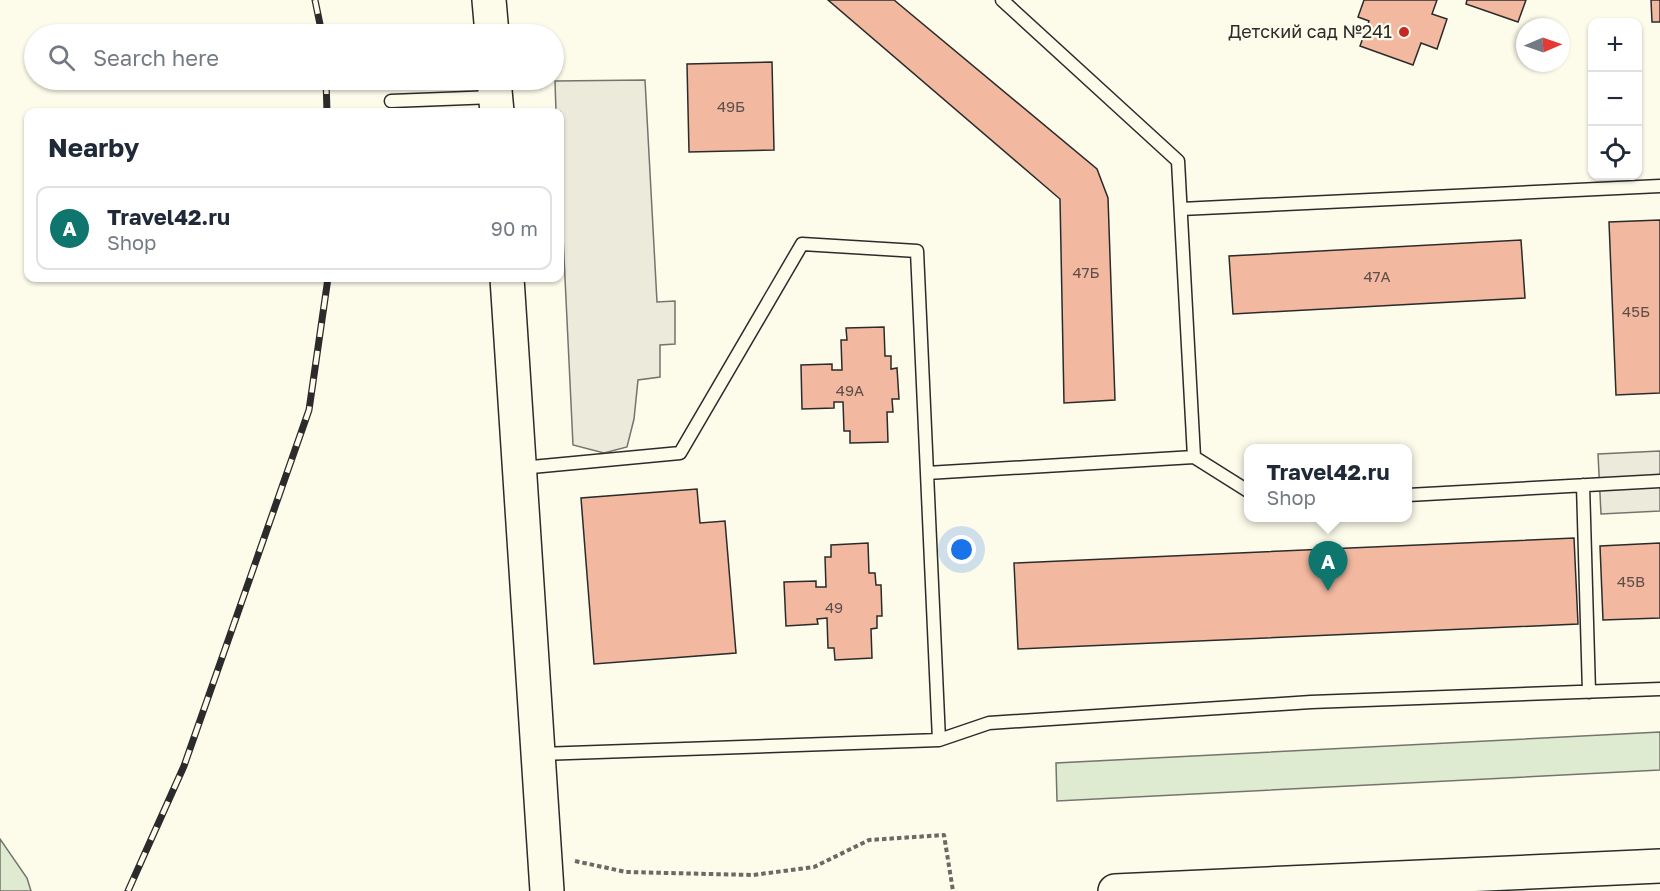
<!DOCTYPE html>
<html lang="en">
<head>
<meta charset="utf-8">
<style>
  :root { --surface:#fff; --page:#f6f6f7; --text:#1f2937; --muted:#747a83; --line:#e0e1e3; --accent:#0f766e }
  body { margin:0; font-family:"Golos Text",sans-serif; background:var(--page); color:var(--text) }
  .controls { position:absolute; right:18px; top:18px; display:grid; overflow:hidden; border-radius:12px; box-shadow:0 2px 4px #0004 }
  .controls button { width:54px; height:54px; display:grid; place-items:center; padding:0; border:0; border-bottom:2px solid var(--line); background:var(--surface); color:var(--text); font:30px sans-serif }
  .compass { position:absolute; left:1516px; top:18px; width:54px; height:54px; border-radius:50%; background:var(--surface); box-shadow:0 2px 4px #0004; rotate:88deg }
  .you { position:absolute; left:962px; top:550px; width:21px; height:21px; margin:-15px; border:4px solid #fff; border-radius:50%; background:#1a73e8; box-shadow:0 0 0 9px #1a73e833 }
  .badge { display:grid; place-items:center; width:39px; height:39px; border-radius:50%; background:var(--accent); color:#fff; font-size:20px; font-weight:700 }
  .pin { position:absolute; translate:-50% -50px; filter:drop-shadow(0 2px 3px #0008) }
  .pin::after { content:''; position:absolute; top:32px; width:21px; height:18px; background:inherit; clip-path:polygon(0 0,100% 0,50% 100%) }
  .popup { position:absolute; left:1244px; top:444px; width:168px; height:78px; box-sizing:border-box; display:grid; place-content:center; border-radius:12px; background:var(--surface); filter:drop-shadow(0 2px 4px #0005); font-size:20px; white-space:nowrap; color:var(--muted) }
  .popup b { font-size:22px; color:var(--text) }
  .popup::after { content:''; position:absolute; left:50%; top:100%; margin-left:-12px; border:12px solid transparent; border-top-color:var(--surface) }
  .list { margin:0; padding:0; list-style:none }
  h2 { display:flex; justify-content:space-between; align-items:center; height:78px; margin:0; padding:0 24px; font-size:26px }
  h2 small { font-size:20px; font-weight:400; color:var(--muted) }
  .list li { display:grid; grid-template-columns:39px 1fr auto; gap:18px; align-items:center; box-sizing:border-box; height:84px; margin:0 12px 12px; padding:0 12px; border:2px solid var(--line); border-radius:12px }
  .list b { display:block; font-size:22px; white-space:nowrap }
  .list p { margin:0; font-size:20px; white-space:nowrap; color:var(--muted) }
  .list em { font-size:20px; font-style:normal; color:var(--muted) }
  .icon { flex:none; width:33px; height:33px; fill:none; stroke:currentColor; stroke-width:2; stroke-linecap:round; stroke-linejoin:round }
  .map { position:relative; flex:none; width:1660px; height:891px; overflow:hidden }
  .search { position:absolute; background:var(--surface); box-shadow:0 2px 4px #0004; left:24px; top:24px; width:540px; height:66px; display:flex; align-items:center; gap:15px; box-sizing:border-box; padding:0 21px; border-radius:33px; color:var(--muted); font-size:22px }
  .panel { position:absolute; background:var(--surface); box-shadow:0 2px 4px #0004; left:24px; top:108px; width:540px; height:174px; border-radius:12px }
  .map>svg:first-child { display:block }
</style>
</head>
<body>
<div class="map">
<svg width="1660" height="891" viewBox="0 0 1660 891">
  <rect width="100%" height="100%" fill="#fdfbea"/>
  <path fill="#deebd1" stroke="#74746e" stroke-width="1.5" d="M1660,732V770L1057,801L1056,763Z
    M0,839L27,878L31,891H0Z"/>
  <path fill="#eceadb" stroke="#74746e" stroke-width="1.5" d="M645,80L657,302L675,301V344L660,345V377L638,380L634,419L627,447L604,453L573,445L560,174V112H556L555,81Z
    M1660,451V511L1601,514L1598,454Z"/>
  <path fill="#f2b8a0" stroke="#2b2b2b" stroke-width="1.5" d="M828,0H894L1097,169L1108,198L1115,400L1064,403L1060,199Z
    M1364,0H1437L1432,14L1447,19L1437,49L1421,43L1413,65L1360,46L1369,21L1358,17Z
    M1467,0H1526L1518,22L1466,4Z
    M1651,0H1660V22H1652Z
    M772,62L774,150L689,152L687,64Z
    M1660,220V393L1616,395L1609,222Z
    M1521,240L1525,298L1233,314L1229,256Z
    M884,327L885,356H891V369L897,368L899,399H892L893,412H887L888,442L850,443V431H844L843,402H834V408L802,409L801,365L832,364V370H842L841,340H847L846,328Z
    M697,489L700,523L725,521L736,653L594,664L581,498Z
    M1574,538L1578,624L1018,649L1014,563Z
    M868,543L869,573H875L876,585H881L882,616H877V628L871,629L872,658L835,660L834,648H828L827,618L817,619L818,624L786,626L784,582L816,581V587H826L825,557H831V545Z
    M1660,543V618L1603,620L1600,546Z"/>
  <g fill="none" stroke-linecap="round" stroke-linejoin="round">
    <g stroke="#2b2b2b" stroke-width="15">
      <path id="lane" d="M1002,0L1178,161L1194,457L1248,491
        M391,101L494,97
        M1181,209L1660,186
        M521,468L680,453L802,244L917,251L939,740L540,754
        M927,473L1194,457
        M1583,485L1589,692
        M1408,495L1660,481
        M939,740L989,723L1311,702L1660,689"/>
    </g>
    <g stroke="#2b2b2b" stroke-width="36">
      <path id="secondary" d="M489,0L492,34
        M494,80L497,112
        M507,278L547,891"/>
    </g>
    <g stroke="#2b2b2b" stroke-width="36">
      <path id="primary" d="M1115,891L1660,866"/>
    </g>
    <path stroke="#6a6964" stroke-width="4" stroke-dasharray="4.5 3" stroke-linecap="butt" d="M575,861L626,872L753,875L814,867L869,840L944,835L953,891"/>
    <use href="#lane" stroke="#fdfbea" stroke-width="12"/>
    <use href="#secondary" stroke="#fdfbea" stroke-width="33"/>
    <use href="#primary" stroke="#fdfbea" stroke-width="33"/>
    <g stroke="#2b2b2b" stroke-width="7">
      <path id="rail" d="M315,0L322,34
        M326,80L327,112
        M128,891L184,766L309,410L328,278"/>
    </g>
    <use href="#rail" stroke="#fdfbea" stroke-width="4.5" stroke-dasharray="14" stroke-linecap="butt"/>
  </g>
  <circle fill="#c62828" stroke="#fdfbea" stroke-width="2" cx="1404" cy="32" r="6"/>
  <g text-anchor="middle" stroke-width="4.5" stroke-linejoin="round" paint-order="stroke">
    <g font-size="15" fill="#5d4e48">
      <text x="731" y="112">49Б</text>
      <text x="1086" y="278">47Б</text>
      <text x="1377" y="282">47А</text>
      <text x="1636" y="317">45Б</text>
      <text x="850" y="396">49А</text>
      <text x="1631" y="587">45В</text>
      <text x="834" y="613">49</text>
    </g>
    <g font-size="18" fill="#2b2b2b" stroke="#fdfbea" text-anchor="end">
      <text x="1392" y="38">Детский сад №241</text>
    </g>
  </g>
</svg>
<div class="controls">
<button>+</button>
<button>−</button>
<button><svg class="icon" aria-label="locate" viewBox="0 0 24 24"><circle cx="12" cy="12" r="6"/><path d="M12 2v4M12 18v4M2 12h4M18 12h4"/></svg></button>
</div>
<svg class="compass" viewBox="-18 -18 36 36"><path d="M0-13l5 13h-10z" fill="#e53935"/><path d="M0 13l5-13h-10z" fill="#747a83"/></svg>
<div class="you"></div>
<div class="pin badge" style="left:1328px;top:591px">A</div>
<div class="popup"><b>Travel42.ru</b>Shop</div>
<div class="search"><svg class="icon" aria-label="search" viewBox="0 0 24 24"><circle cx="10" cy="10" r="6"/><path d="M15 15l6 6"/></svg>Search here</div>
<section class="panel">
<h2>Nearby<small></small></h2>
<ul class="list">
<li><span class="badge">A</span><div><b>Travel42.ru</b><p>Shop</p></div><em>90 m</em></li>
</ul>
</section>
</div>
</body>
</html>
